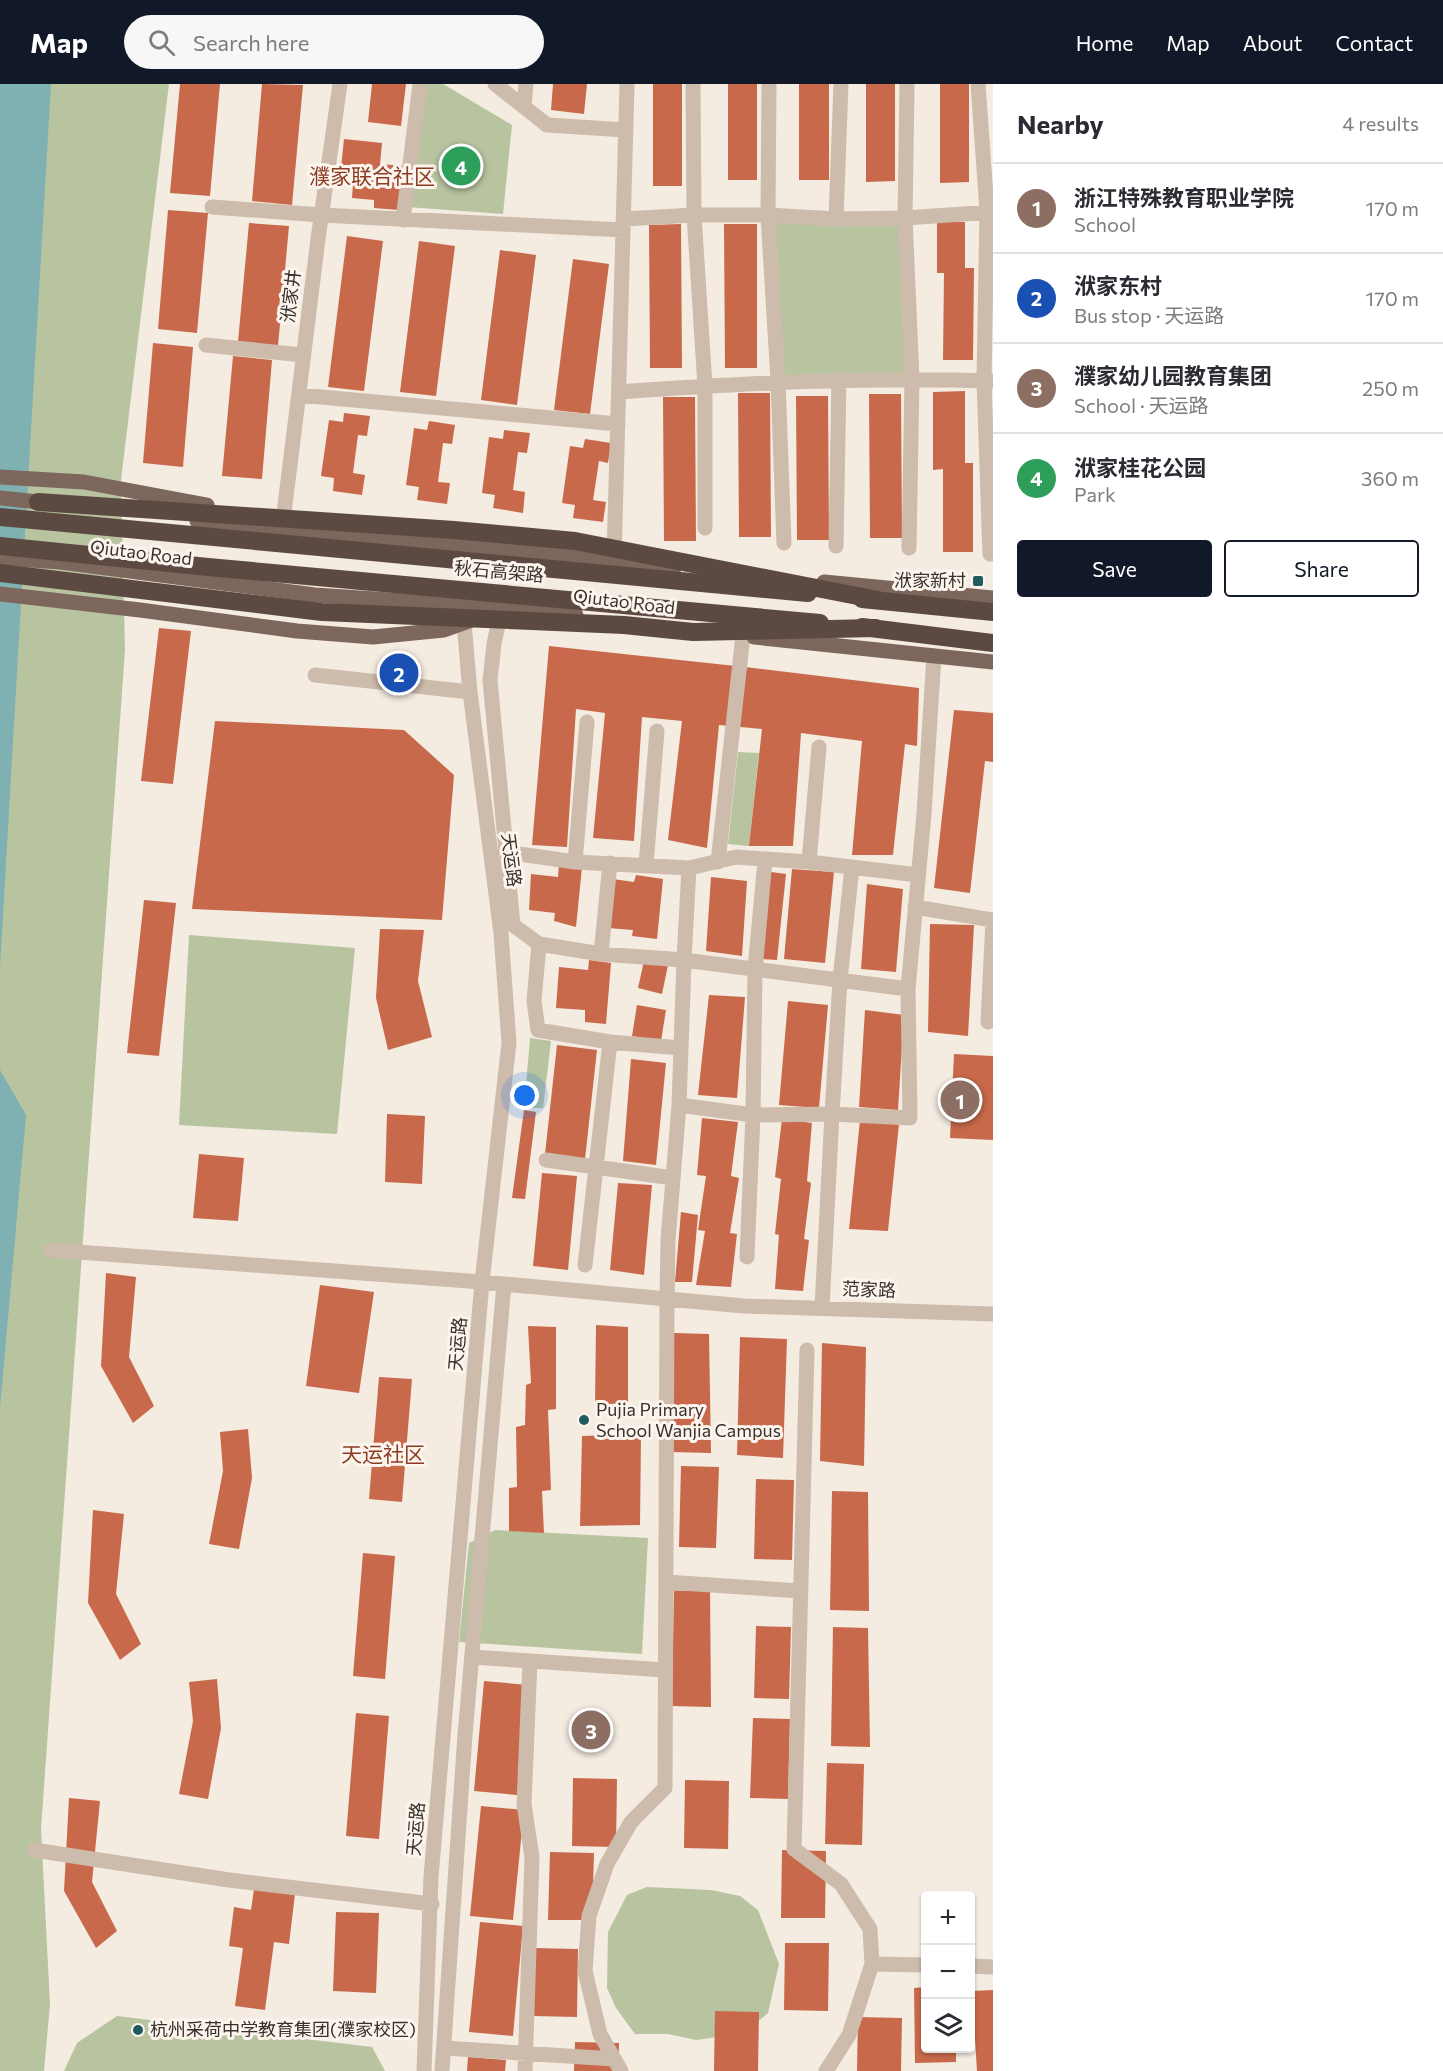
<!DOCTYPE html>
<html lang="en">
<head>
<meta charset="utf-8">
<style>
  :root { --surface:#fff; --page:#f7f7f7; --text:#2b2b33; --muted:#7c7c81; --line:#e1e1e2; --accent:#111827 }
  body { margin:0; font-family:Commissioner,"Noto Sans SC",sans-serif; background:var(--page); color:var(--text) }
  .controls { position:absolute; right:18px; bottom:18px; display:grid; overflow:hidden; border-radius:6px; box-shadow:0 2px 4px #0004 }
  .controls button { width:54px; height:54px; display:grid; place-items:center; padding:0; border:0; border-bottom:2px solid var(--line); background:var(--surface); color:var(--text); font:30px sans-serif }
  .you { position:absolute; left:525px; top:1012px; width:21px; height:21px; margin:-15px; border:4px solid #fff; border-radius:50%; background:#1a73e8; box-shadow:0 0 0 9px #1a73e833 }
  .badge { display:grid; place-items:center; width:39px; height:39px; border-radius:50%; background:var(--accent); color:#fff; font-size:20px; font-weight:700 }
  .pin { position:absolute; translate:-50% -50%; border:3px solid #fff; box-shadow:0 2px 6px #0006 }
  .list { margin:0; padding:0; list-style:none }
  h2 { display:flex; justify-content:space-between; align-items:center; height:78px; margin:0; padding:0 24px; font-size:26px }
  h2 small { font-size:20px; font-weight:400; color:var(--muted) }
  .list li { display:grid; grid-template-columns:39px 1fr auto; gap:18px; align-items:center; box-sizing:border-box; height:90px; padding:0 24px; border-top:2px solid var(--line) }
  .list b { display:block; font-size:22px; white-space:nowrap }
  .list p { margin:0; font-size:20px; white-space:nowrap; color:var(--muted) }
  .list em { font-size:20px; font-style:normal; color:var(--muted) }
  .actions { display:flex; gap:12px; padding:18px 24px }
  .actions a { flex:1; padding:14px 0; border:2px solid var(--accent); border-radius:6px; text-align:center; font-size:21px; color:var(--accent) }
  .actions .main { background:var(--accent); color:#fff }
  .icon { flex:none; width:33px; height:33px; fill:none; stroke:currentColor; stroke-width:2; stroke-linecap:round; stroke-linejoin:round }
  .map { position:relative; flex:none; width:993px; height:1987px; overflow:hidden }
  header { display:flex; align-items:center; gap:36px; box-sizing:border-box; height:84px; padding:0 30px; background:var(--accent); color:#fff }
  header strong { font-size:28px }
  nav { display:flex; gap:33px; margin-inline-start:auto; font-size:21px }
  .search { width:420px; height:54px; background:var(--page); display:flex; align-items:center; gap:15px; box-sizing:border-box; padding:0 21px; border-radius:33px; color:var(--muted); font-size:22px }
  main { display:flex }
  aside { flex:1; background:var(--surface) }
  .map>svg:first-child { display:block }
</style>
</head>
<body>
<header>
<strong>Map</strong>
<div class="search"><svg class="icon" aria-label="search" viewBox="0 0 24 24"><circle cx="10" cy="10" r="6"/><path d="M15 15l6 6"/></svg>Search here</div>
<nav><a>Home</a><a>Map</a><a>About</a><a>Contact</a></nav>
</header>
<main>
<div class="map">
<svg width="993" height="1987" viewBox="0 0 993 1987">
  <rect width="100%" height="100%" fill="#f4ebe1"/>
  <path fill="#b8c4a0" d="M0,0H169L121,396L125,566L41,1745L50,1920L44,1987H0Z
    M425,0H443L512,41L503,130L407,123Z
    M768,131L905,134L912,295L778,297Z
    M738,668L759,669L749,762L728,760Z
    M189,851L355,864L337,1050L179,1041Z
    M530,954L551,957L543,1024H524Z
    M495,1446L648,1454L642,1570L459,1558L469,1459Z
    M647,1803L711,1806L740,1812L758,1826L779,1880L768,1929L744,1949L696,1956L668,1950H635L616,1924L607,1904L608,1848L627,1811Z
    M117,1932L372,1963L385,1987H64L77,1959Z"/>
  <path fill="#7fb0b2" d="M0,0H51L0,883Z
    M0,986L26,1031L0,1324Z"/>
  <path fill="#c8694b" d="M180,0H220L210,112L170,109Z
    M262,0L303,1L292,121L252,117Z
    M372,0H406L401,42L368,38Z
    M553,0H587L584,30L551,26Z
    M653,0H682V102H653Z
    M728,0H757V96H728Z
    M799,0H829V96H799Z
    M866,0H895V97L866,98Z
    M940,0H969V98L940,99Z
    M344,55L382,59L380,80L403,82L399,126L374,124V116L352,114L354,85L341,84Z
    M168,126L208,129L197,249L158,245Z
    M937,138H965V184H974L973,276H943L944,189H937Z
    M249,139L289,142L278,262L238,258Z
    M681,140L682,284H650L649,141Z
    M724,140H757V284H725Z
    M347,152L383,157L364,307L328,303Z
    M419,157L455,162L436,312L400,308Z
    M500,166L536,171L517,321L481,316Z
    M573,175L609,180L590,330L554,326Z
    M153,259L193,263L183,383L143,379Z
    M233,272L272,276L262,395L222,392Z
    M965,307V379H973V468H943V385L933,386V308Z
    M738,309H770L771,453H739Z
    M869,310H901L902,454H870Z
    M796,312H828L829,456H797Z
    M663,313H695L696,457H664Z
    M344,329L370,332L367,352L358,351L353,389L365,391L362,411L333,407L334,394L321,392L329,336L343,338Z
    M429,337L455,341L452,360L443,359L438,398L450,399L447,420L417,416L419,403L406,401L414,344L427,346Z
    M504,346L530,349L527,369L518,368L513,406L525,408L523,429L493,424L495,411L482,409L489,353L503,355Z
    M585,355L611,359L608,379L599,377L593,416L606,418L603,438L573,434L575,421L562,419L570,362L583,364Z
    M159,544L191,547L173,700L141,697Z
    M549,562L745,583L919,604L917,662L905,660L893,771H852L862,657L801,649L793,762H749L762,645L719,641L707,764L668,756L682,637L642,633L634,757L593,754L605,629L576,625L567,763L532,761Z
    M954,626L993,629V678L985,677L970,809L934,804Z
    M215,637L404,646L454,691L442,836L192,825Z
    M559,781L582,783L576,843L554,837L555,829L529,826L531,790L558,793Z
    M792,785L834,788L825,879L784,875Z
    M771,788L786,790L777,876L762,875Z
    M636,791L663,795L657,855L632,852L633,846L608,844L613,795L634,798Z
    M711,793L747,797L742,872L706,867Z
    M867,800L903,805L896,888L861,885Z
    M144,816L176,819L159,972L127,969Z
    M930,840L974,841L968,952L928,948Z
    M380,845L424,846L418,897L432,953L388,966L376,914Z
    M589,876L611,879L606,940L585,938V926L556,924L559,883L588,886Z
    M644,877L668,881L662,910L638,904Z
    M709,911L745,913L737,1014L698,1011Z
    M788,917L828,921L819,1024L779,1021Z
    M637,921L666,926L661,957L632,952Z
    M865,926L904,931L898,1026L859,1023Z
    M557,961L597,966L585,1075L545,1070Z
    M954,970L993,972V1056L950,1054Z
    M631,975L666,979L656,1081L623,1077Z
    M524,1026L536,1028L525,1115L512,1114Z
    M387,1030L425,1032L422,1100L385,1098Z
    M702,1034L738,1038L731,1092L739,1094L730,1149L737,1150L731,1203L696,1201L705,1147L698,1146L706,1092L697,1091Z
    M782,1035L812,1039L807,1097L811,1099L804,1155L809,1156L803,1207L775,1205L779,1151L775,1150L781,1095L775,1093Z
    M860,1036L899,1040L888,1147L849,1145Z
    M199,1070L244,1074L238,1137L193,1134Z
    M542,1089L577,1092L568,1186L533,1182Z
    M618,1099L652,1101L644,1191L610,1186Z
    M681,1128L698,1131L692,1198H675Z
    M106,1189L136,1193L129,1273L154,1322L133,1339L101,1282Z
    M320,1201L374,1208L359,1309L306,1302Z
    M596,1241L628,1243V1319L595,1321Z
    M528,1242L556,1243V1325L548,1326L551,1406L542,1407L544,1449L509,1447V1404L517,1403L516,1343L525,1341L526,1301L531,1299Z
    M674,1249L709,1250L711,1369L672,1368Z
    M740,1253L787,1255L783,1374L737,1371Z
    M822,1259L866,1263L864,1382L820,1377Z
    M379,1293L412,1295L402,1418L369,1415Z
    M248,1345L252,1394L239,1465L209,1460L223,1387L220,1348Z
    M641,1350L640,1441L580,1442L582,1352Z
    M681,1382L719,1383L716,1464L679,1463Z
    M756,1395L794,1396L792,1476L754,1475Z
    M832,1407L868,1408L869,1527L830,1526Z
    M93,1426L124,1430L116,1510L141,1560L120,1576L88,1519Z
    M363,1469L395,1472L385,1595L353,1592Z
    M674,1502L710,1503L711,1623L672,1622Z
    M756,1542L791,1543L789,1615L754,1614Z
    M833,1543L868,1544L870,1663L831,1662Z
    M217,1595L221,1644L208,1715L179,1710L193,1637L189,1598Z
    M484,1597L528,1601L517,1711L474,1707Z
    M356,1629L389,1632L379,1755L346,1752Z
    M753,1634L790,1635L788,1715L750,1714Z
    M827,1679L864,1680L862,1761L825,1760Z
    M573,1694L617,1695L616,1763L572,1762Z
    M685,1696L729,1697L728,1765L684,1764Z
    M69,1714L100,1717L92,1798L117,1847L96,1864L64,1807Z
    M481,1722L524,1726L513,1836L470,1832Z
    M782,1766L826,1767L825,1834H781Z
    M550,1768L594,1769L592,1836H548Z
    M254,1805L295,1810L289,1860L274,1858L265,1926L235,1922L243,1864L229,1862L234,1823L251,1826Z
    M336,1828L379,1829L376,1909L333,1907Z
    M480,1838L523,1842L513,1952L469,1948Z
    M785,1859H829L828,1927L784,1926Z
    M534,1864L578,1865L577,1933L533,1932Z
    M926,1903V1964H956V1978L915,1979L914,1904Z
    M993,1906V1987H977L972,1907Z
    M715,1927L759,1928L758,1987H714Z
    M858,1933L902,1934L901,1987H857Z
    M575,1958L619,1959L618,1987H574Z
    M468,1973L506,1976L505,1987H467Z"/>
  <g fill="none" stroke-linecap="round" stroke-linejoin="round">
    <path stroke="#cdbbac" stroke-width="15" d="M495,0L547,41L626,46
      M693,0L694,131L705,302V444
      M769,0L768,131L778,297L784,459
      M907,0L905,134L912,295L909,464
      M978,0L987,127L984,297L990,470
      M524,23L526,0
      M212,123L321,131L623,146
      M623,135L694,131H768L836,135L905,134L993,128
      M836,135L841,0
      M403,136L420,0
      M206,261L303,271
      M619,308C745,299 867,293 993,297
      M299,311L618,340
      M284,429L318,155L340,0
      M836,462L839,295
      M614,475L627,0
      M501,527L494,560L490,596L513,841L539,860L601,870L684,876L908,905
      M315,591L470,608
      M505,768L575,778L689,784L684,876L681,964L610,958L538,946L534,917L539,860
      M575,778L587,638
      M718,778L743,551
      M809,778L819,663
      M646,781L657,647
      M852,783L840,896L832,1030L910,1034L908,905L924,730L934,572
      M689,784L736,773L809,778L918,791
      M915,823L993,836L988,938
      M601,870L610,779
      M681,964L679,1021L753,1031L755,886L765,776
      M546,1076L673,1094
      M51,1166L482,1198L744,1222L993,1230
      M747,1173L753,1031L832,1030L822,1224
      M585,1181L610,958
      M807,1266L794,1765L841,1800L870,1845L872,1880L849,1951L826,1987
      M666,1498L800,1507
      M472,1573L665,1586
      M34,1766L229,1796L432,1820
      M872,1880L926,1881
      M970,1882L993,1883
      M444,1964L614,1975
      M424,1987L431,1793L482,1198L509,959L501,849L470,608L464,539
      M442,1987L465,1651L504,1200
      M525,1987L532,1773L524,1720L530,1577
      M621,1987L600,1950L585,1887L589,1832L607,1780L631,1738L665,1704L667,1215L668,1156L679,1021"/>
    <path stroke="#7d675c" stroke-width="15" d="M0,393L84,398L207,421
      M0,414L48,419
      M197,437L297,449L474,462L674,484
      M0,474L60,478L315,511L511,524L576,531
      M824,498L993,514
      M0,510L140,526L297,547L373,553L444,546L472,536
      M754,553L993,578"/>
    <path stroke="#5c4a42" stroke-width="18" d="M0,433L808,509
      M0,462L208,483L820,539
      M862,515L993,528
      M862,543L993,559"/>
    <path stroke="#5c4a42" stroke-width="18" d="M38,418L454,446L575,457L878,516
      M0,489L322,528L624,541L693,548L876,544"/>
  </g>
  <g fill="#1f5a5e" stroke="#fbf5ee" stroke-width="2">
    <rect x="972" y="491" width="12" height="12" rx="3"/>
    <circle cx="584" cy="1336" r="6"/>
    <circle cx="138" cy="1946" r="6"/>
  </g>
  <g text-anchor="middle" stroke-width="6" stroke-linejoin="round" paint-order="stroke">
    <g font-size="18" fill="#3b302b" stroke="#fbf5ee">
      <text transform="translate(291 212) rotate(-83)" y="6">洑家井</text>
      <text transform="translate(141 469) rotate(7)" y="6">Qiutao Road</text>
      <text transform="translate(499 488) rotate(5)" y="6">秋石高架路</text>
      <text transform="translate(624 518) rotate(7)" y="6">Qiutao Road</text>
      <text transform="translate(511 776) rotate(83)" y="6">天运路</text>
      <text transform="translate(869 1206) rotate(2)" y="6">范家路</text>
      <text transform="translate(458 1260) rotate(-85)" y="6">天运路</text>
      <text transform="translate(416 1745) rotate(-85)" y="6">天运路</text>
    </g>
    <g font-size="18" fill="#3b302b" stroke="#fbf5ee" text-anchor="start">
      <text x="966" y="503" text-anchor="end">洑家新村</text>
      <text x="596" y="1332">Pujia Primary<tspan x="596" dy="21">School Wanjia Campus</tspan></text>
      <text x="150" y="1952">杭州采荷中学教育集团(濮家校区)</text>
    </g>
    <g font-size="21" fill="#8c3b22" stroke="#fbf5ee">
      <text x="372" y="100">濮家联合社区</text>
      <text x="383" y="1378">天运社区</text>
    </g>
  </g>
</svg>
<div class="controls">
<button>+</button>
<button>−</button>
<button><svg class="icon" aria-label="layers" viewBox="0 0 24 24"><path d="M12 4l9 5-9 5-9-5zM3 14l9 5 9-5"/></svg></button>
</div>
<div class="you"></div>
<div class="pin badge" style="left:960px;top:1016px;background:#8d6e63">1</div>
<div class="pin badge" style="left:399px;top:589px;background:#1a4fb4">2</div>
<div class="pin badge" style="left:591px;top:1646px;background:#8d6e63">3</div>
<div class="pin badge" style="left:461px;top:82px;background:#2e9e5b">4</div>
</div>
<aside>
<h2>Nearby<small>4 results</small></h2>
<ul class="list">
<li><span class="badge" style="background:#8d6e63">1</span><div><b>浙江特殊教育职业学院</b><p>School</p></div><em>170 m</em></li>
<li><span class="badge" style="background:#1a4fb4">2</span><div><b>洑家东村</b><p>Bus stop · 天运路</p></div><em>170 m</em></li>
<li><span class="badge" style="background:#8d6e63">3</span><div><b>濮家幼儿园教育集团</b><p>School · 天运路</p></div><em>250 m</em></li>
<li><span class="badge" style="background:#2e9e5b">4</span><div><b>洑家桂花公园</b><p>Park</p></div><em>360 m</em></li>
</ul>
<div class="actions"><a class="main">Save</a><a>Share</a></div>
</aside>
</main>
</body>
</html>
